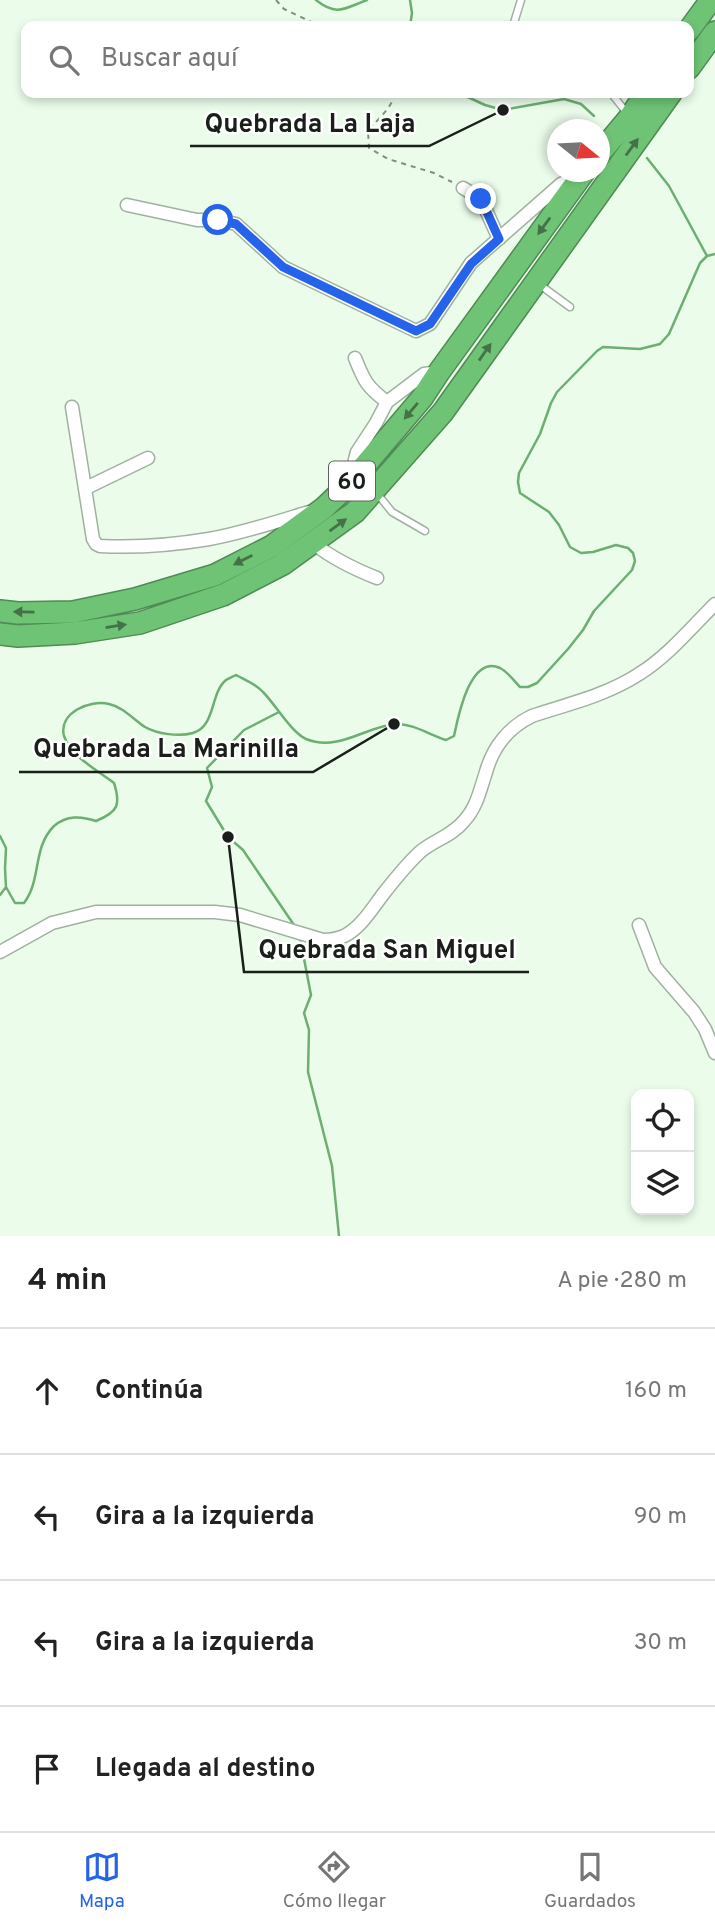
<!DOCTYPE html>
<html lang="es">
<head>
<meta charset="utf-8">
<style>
  :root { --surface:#fff; --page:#f6f6f6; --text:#222; --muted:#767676; --line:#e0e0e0; --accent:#2563eb }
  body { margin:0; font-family:Overpass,sans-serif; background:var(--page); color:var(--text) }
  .controls { position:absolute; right:21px; bottom:21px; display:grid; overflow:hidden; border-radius:14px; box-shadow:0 4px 10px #0003 }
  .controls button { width:63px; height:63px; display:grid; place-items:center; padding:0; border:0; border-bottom:2px solid var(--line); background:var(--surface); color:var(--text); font:35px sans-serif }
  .compass { position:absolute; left:547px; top:119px; width:63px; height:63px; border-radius:50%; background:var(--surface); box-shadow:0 4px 10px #0003; rotate:108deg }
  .stop { position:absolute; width:21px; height:21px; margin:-16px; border:5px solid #2563eb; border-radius:50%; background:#fff }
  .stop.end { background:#2563eb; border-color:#fff; box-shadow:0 2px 7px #0008 }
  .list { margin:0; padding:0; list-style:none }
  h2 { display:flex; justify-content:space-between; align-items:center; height:91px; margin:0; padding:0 28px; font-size:30px }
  h2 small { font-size:23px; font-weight:400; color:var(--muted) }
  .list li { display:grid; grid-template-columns:46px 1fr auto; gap:21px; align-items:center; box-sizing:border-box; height:126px; padding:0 28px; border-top:2px solid var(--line) }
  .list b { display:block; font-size:26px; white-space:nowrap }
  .list em { font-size:23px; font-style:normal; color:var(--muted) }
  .icon { flex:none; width:38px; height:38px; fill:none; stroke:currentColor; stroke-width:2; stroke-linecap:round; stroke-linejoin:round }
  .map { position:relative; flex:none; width:715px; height:1236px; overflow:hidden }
  .search { position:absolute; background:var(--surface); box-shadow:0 4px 10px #0003; left:21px; right:21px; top:21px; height:77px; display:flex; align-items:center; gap:18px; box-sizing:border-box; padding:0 24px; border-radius:14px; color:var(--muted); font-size:26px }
  .sheet { height:595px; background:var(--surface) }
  nav { display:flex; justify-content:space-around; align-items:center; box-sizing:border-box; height:98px; border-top:2px solid var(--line); background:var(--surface); font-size:19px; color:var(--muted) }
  nav a { display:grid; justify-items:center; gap:4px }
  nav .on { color:var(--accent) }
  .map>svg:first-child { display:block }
</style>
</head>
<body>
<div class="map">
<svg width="715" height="1236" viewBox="0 0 715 1236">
  <rect width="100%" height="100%" fill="#ebfceb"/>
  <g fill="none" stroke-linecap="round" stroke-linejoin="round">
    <path stroke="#6dae71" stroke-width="2.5" d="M316,0C337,17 345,8 367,0
      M410,0L412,13L410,26
      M459,93L485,105L503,110L564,99L581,104L594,116
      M647,158L669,186L707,256
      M279,712L244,730L207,768L212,787L206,801L228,837L243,850L294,925
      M0,836L6,848L5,868L6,887L15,903H24C42,879 32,848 54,826C67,815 81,816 96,821C118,812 121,805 114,783C102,774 90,767 79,757C72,751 67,745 64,736C58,713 90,699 109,704C123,707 133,719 145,727C157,734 179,737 193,733C216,726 210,693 226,680C229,678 232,677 236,675C245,680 256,684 263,692C275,704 291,732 306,739C338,752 365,727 395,724C412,723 430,735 446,740L454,736C458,717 470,654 500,668C508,672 514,681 520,687H528L537,683L568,649L583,630L594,611L632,570L635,561L633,553L628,548L616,545L593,552L581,553L570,547L559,525L549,512L520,493L518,482L519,473L540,434L551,403L557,392L597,351L603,347L640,349L660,344L669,334L700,263L707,256L715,254
      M0,895L6,887
      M300,938L311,995L304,1013L309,1030L308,1072L332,1166L339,1236"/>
    <g stroke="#a1b1a1" stroke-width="9">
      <path id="lane" d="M513,26L521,0
        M611,93L627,113
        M540,285L570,307
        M376,492L392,512L425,531"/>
    </g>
    <g stroke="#a1b1a1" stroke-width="15">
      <path id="street" d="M463,188L481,199L499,239
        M127,205L197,220H218L236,224L283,267L416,331L430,324L471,263L561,184L577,176
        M355,358C364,381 367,387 387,402
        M72,407L93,539L96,544L100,546C136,548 173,545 209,539C243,533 276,522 309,512
        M351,475L357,452L376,423L387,402L424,374L439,372
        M86,488L148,458
        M313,543C333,559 354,569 377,578
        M639,925L655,967L694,1012L705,1029L715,1053
        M0,952L52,923L96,912H215L240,915L323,940C330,940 337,939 344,936C361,928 373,907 384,893C395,879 407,864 420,852C434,840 452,836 464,821C477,807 480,790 486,772C493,747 509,727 532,716C568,704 607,695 639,674C667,657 692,627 715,604"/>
    </g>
    <g stroke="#508a55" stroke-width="24">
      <path id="highway" d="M689,30L711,0
        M689,68L715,32
        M600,153L630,117L646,93
        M0,611L18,613L73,612L135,599L215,575L272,546L324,508L349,484L422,398L439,372L584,172
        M0,634L18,636L75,633L140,623L223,595L283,564L355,512L443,412L671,93"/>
    </g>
    <path stroke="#828e82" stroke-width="2" stroke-dasharray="5 5" stroke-linecap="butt" d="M276,0L284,9L320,26
      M395,93C391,110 379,117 368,131L369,148L388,159L434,173L452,182"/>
    <use href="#lane" stroke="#fff" stroke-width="6"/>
    <use href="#street" stroke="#fff" stroke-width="12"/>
    <use href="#highway" stroke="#6ec375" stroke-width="21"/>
  </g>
  <defs><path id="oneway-solid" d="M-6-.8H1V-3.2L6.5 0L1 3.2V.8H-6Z" transform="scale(1.75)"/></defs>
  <g fill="#447147">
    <use href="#oneway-solid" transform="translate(632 147) rotate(-54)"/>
    <use href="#oneway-solid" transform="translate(544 226) rotate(126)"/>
    <use href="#oneway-solid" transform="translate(485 352) rotate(-55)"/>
    <use href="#oneway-solid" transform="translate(411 411) rotate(130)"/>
    <use href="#oneway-solid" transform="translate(338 525) rotate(-36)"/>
    <use href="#oneway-solid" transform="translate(243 560) rotate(153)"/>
    <use href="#oneway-solid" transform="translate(24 612) rotate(-179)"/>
    <use href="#oneway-solid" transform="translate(116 626) rotate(-9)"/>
  </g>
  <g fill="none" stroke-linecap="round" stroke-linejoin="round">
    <path stroke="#2563eb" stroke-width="9" d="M218,220L236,224L283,267L416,331L430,324L471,264L499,239L481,199"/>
  </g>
  <g text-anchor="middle" stroke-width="5" stroke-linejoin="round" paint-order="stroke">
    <rect fill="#fff" stroke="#5e625e" stroke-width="2" x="329" y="461.5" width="46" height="39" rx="5"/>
    <g font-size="23" font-weight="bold" fill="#191f19">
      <text x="352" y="489">60</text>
    </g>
  </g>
  <path fill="none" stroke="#191f19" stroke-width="2.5" d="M503 110L429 146H190M394 724L313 772H19M228 837L244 972H529"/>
  <g fill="#191f19" stroke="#fff" stroke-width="2.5">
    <circle cx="503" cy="110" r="7"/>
    <circle cx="394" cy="724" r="7"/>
    <circle cx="228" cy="837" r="7"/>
  </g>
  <g font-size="26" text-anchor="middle" font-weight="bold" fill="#191f19" stroke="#fff" stroke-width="5" stroke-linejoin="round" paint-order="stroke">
    <text x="310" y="132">Quebrada La Laja</text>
    <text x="166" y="757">Quebrada La Marinilla</text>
    <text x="387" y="958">Quebrada San Miguel</text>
  </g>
</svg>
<div class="controls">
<button><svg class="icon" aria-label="locate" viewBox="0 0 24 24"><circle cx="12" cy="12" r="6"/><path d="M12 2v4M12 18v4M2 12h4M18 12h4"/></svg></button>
<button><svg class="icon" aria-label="layers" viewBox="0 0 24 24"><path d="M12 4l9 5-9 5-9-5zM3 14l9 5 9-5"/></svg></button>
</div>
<svg class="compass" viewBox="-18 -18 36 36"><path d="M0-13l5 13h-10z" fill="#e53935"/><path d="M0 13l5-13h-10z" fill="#767676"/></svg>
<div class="stop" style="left:218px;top:220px"></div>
<div class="stop end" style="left:481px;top:199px"></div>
<div class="search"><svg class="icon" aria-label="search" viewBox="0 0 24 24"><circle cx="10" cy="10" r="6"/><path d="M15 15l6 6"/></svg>Buscar aquí</div>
</div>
<section class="sheet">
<h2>4 min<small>A pie · 280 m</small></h2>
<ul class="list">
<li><svg class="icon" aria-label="ahead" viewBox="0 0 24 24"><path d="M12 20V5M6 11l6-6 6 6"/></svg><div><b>Continúa</b></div><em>160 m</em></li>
<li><svg class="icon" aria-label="left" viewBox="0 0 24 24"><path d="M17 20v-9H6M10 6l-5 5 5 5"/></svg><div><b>Gira a la izquierda</b></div><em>90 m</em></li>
<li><svg class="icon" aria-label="left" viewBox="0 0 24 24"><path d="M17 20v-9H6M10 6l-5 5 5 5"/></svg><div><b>Gira a la izquierda</b></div><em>30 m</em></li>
<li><svg class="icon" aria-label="arrive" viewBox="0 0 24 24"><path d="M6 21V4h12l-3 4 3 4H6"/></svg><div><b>Llegada al destino</b></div></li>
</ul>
</section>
<nav>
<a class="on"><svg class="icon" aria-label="map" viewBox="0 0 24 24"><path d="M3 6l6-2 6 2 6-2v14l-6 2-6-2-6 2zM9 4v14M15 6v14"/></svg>Mapa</a>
<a><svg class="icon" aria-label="directions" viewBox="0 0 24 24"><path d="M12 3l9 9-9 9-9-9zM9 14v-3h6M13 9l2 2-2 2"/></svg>Cómo llegar</a>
<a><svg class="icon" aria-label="saved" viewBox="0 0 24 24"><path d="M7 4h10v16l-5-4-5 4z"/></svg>Guardados</a>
</nav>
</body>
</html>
